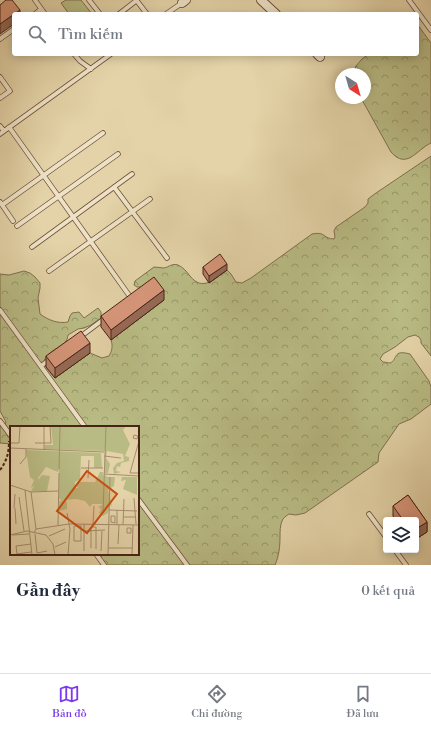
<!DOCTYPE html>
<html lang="vi">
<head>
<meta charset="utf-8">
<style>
  :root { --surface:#fff; --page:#f6f6f7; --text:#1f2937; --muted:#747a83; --line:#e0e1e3; --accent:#7c3aed }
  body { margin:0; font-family:"Libre Bodoni",serif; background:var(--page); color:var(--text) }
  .controls { position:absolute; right:12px; bottom:12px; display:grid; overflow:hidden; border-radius:4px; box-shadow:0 2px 10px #0003 }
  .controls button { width:36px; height:36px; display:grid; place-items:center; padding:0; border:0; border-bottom:1px solid var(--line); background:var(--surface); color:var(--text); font:20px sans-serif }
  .compass { position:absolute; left:335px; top:68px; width:36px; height:36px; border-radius:50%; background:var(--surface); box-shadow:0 2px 10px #0003; rotate:143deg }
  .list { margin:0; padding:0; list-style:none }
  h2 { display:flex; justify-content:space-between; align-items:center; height:52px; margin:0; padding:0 16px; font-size:17px }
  h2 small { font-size:13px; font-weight:400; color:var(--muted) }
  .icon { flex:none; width:22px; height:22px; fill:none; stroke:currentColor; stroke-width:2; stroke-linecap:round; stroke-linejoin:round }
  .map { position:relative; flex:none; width:431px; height:565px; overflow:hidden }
  .search { position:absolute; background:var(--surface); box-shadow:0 2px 10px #0003; left:12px; right:12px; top:12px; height:44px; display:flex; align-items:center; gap:10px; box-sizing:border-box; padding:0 14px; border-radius:4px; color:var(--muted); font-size:15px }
  .sheet { height:108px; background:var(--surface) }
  nav { display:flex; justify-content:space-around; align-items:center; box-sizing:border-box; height:56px; border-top:1px solid var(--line); background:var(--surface); font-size:11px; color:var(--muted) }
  nav a { display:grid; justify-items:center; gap:2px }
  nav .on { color:var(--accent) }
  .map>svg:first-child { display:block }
</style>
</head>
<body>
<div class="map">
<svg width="431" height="565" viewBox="0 0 431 565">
  <defs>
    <pattern id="forest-crowns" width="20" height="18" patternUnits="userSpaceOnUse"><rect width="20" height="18" fill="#b9bb84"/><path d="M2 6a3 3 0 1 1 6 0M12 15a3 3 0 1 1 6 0" fill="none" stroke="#98986b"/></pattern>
  </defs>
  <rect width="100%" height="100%" fill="#e4d3a8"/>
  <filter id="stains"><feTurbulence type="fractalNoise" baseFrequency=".005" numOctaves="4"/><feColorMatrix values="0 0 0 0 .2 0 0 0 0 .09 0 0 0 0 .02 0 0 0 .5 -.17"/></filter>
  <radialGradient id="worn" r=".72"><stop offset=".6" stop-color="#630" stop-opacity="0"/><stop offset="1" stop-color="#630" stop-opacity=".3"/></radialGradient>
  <path fill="#b9bb84" stroke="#80704d" d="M66,0H81L92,14H69L61,3Z"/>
  <path fill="url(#forest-crowns)" stroke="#80704d" d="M417,24L431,43V143C416,150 407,170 391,152L361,98H365V74H353L356,66L362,59L369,54H417Z
    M431,156V356L421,343V340L419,337L415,335L408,337L395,347L383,354L380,359L383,362C386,362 388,363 390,363C398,360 392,349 410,354L429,381L431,387V404L411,419L399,424L379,453L378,462L305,513L296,515L289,514C286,516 283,518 282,521C280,526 280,531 280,537C280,546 279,556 275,565H101L100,561L102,554H138V427H11V444L0,443V427L5,425L6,422L0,411V274L9,275L24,271L30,273L35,277L40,283V288L38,298L40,314C48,320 58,324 68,322L70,316L72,313L79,312L84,318L98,308L101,312V318L91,325L84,328L78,329L68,335C68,336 67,340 66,341C61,348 40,354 45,365C47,370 52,374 55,378L90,353L102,358L109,356C112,351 113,346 111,340L144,287H137L134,285L135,281L154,267C157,267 161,268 164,268C169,267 172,263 178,265C183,267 187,272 190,276C203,292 214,279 227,270L231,274L236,282L242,283L251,278L312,234C326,231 323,239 334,239L335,237L334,231L336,227L365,207L368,203V199L376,193Z"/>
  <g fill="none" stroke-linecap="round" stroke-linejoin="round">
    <g stroke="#6f503a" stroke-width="5.5">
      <path id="lane" d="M35,0L45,14
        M89,0L100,14
        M409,0L431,30
        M137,1L147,14
        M35,14L41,9
        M119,14L137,0
        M166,14L182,3
        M0,39L14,29
        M74,54L80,61L91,69
        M0,77L10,91L0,98
        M0,126L4,131
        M9,127L131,298
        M0,134L111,54
        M114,187L167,258
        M0,202L13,221
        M2,205L103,133
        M17,226L118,154
        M32,247L132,174
        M49,271L150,199
        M0,310L85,427
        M80,337L104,319
        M41,366L49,360
        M0,421L11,436
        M138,499L187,565
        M369,514L386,537
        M395,550L406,565
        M96,554L104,565"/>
    </g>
    <g stroke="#6f503a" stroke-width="10">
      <path id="street" d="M261,0L276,14
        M182,3L186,0
        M317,54L320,57"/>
    </g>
    <path stroke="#482416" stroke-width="2" stroke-dasharray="3 2" stroke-linecap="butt" d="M0,470C7,461 9,452 9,441"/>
    <use href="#lane" stroke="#ede2c6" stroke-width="4"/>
    <use href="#street" stroke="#ede2c6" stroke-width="8"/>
  </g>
  <path fill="#b98169" stroke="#482416" d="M203,267L227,270L209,283L203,274Z
    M164,300L111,340L101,327V316Z
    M90,353L55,378L46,367V356Z
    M408,495L427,522V532L416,539V520H395L393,516V506Z"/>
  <path fill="#966955" stroke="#482416" d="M20,10V14H14V24L0,34V24Z
    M227,264V270L209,283V276Z
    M164,290V300L111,340V330Z
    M90,343V353L55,378V368Z
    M427,522V532L416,539V529Z"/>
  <path fill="#d7967a" stroke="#482416" d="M6,0H12L20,10L0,24V5Z
    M220,254L227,264L209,276L203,267Z
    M154,277L164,290L111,330L101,316Z
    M81,331L90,343L55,368L46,356Z
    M408,495L427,522L416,529V520H403L393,506Z"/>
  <g transform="translate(10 426)">
    <rect width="129" height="129" fill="#e4d3a8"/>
    <path d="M41,0H116L113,4L120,18L115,30L119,31V35L111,37L110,41L107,40L106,45L111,46L104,48L103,42L107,37L114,35L113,28L97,25L96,32L100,38L98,47H94L95,25L34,23L35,19H43ZM16,24L91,27L92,42H84V30H71L70,53L65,56V62H69L67,61L68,56H85L90,46H93L94,51L96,49L97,51H105L104,60L98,64L102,80L100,79L98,87L93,90L89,87L91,83L88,81L93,78H82L80,81L75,75L66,73L53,74L57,76V83L49,85V75L52,74L49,73V43L48,46L36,41L28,52V54L32,49L40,50L37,65H21L25,59L21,62L24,54L20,51ZM112,51H127V69L113,63L116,54L111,55Z" fill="#b9bb84"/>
    <path fill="none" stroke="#a68d6e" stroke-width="1" d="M34,0V24M124,9L128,10L127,13L123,12ZM129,15L120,47H128L129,44M0,17H9L10,0M25,17H41L40,0M0,22L94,26M94,30L111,32M10,38L16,31V23M71,42H93M49,43L50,0M94,48L129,50M78,52L79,34M0,59L21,66L48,65M15,64L22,129M21,66L26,103M9,71L14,105M124,72L126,98M4,82L5,68M5,82L6,98M99,84L127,85M107,84V99M57,87L60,103L58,129M93,87L96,0M101,90H105V97L101,96ZM113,91H126M83,98L84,80M48,99L49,47M113,99L114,73M64,100H71V115H64ZM117,102H121V107H117ZM75,105L95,104M24,107L26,103L59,98L129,99M25,108L27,127L37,125M0,109L17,105L36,109L43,118L45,129M2,109L19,108M39,110L55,103M21,118L6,120L7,128L21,126M108,118L109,99M45,121L56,116M81,122V101H86V123M98,122H123M74,125V98M91,125L92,105M98,129L100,51M122,129L123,99"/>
    <path fill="#c84e0e" fill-opacity="0.15" stroke="#c84e0e" stroke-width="2" d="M77,45L107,68L77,107L47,85Z"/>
    <rect width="129" height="129" fill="none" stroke="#482416" stroke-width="2"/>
  </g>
  <rect width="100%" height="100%" filter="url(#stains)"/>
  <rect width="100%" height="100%" fill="url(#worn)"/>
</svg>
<div class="controls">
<button><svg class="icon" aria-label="layers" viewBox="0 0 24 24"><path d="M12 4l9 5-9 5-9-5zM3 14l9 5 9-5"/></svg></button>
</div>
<svg class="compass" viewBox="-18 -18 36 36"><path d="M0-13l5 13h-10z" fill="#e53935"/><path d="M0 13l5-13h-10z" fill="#747a83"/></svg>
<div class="search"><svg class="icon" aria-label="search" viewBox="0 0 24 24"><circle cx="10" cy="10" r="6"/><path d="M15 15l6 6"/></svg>Tìm kiếm</div>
</div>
<section class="sheet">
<h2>Gần đây<small>0 kết quả</small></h2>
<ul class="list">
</ul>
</section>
<nav>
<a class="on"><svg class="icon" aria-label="map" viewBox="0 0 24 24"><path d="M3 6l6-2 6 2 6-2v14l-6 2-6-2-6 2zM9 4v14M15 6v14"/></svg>Bản đồ</a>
<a><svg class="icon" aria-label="directions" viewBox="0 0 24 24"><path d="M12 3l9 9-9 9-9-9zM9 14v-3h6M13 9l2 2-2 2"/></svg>Chỉ đường</a>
<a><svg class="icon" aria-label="saved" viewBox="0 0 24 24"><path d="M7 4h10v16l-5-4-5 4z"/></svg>Đã lưu</a>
</nav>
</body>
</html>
